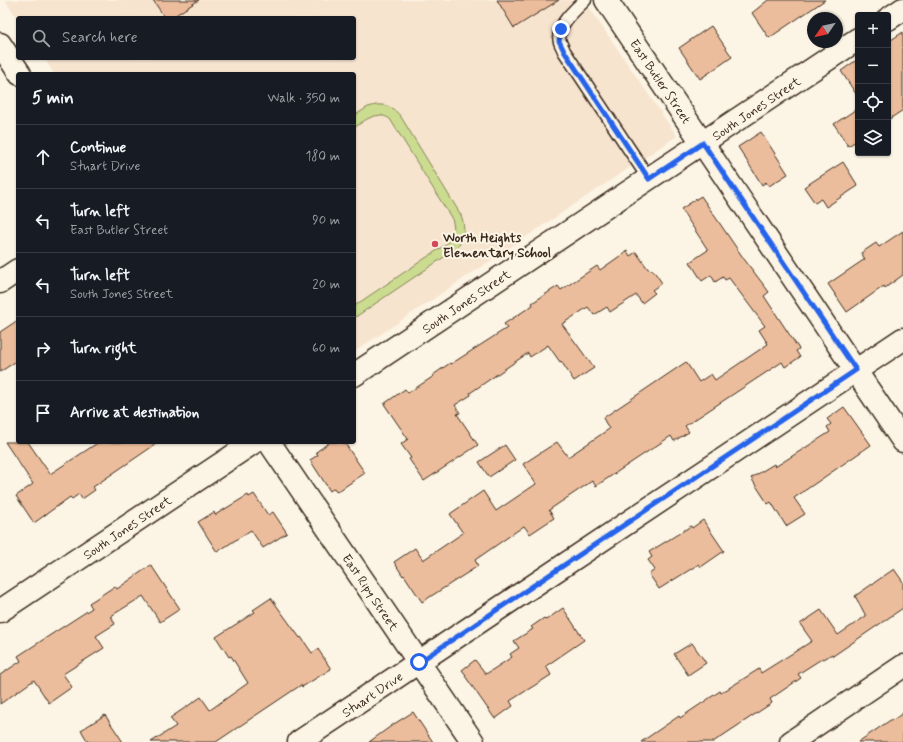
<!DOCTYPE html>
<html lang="en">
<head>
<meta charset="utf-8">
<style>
  :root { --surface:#171b24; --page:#242831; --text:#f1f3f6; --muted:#9ea1a6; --line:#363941 }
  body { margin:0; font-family:Mynerve,sans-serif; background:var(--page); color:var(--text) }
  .controls { position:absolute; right:12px; top:12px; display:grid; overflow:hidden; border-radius:4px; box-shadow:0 1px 3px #0004 }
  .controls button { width:36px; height:36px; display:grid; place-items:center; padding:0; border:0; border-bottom:1px solid var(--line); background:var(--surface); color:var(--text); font:20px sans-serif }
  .compass { position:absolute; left:807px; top:12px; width:36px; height:36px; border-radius:50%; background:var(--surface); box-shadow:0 1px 3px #0004; rotate:236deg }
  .stop { position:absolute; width:12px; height:12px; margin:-9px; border:3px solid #2563eb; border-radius:50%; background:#fff }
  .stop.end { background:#2563eb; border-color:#fff; box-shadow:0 1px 4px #0008 }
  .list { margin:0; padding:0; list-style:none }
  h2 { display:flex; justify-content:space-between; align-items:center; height:52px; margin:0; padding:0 16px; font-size:17px }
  h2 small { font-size:13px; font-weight:400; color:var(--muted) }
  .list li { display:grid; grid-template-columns:26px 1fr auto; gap:12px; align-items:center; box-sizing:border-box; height:64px; padding:0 16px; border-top:1px solid var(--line) }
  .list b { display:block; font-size:15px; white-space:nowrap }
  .list p { margin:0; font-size:13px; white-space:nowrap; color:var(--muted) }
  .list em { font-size:13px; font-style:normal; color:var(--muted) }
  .icon { flex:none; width:22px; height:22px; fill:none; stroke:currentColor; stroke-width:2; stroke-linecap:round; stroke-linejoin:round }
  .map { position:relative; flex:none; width:903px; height:742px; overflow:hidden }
  .search { position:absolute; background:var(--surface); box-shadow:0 1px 3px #0004; left:16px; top:16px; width:340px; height:44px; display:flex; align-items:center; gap:10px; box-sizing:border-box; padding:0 14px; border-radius:4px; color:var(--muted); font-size:15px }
  .panel { position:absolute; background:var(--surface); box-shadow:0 1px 3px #0004; left:16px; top:72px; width:340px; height:372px; border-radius:4px }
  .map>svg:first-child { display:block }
</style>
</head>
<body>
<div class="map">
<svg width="903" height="742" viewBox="0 0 903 742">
  <rect width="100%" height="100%" fill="#fcf5e5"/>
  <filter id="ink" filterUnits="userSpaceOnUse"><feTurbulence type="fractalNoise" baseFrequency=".025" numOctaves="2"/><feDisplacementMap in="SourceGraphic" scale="8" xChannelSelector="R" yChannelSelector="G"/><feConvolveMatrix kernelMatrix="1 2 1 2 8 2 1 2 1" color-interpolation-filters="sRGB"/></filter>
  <g filter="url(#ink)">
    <path fill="#f7e4cf" d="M5,0H584L677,136L354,352V74H54L44,58H354V18H18V20Z"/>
    <path fill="#cbdc90" stroke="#838357" d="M376,105C387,104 394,108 401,117L461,215C466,229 465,242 453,251L354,318V306L445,245C453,237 456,231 452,219L390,119C377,110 365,120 354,128V116L368,107Z"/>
    <path fill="#ecbd9c" stroke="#3b2a1e" d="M153,0H199L171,18H165Z
      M497,0H559L514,28Z
      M768,0H825L769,38L752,13Z
      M711,26L732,57L700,79L679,48Z
      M903,32V110L888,120V42Z
      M858,59V97L841,71Z
      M858,108V140L848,146L834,124Z
      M761,132L788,174L769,186L766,182L762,185L738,147Z
      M843,162L858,186L826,207L821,199L815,203L804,187Z
      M701,196L744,259L769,292L764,296L799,349L796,351L800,357L785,367L782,362L685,426L689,432L674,441L671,436L596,486L592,481L549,510L554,518L530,534L524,526L475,560L478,566L422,602L404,575L403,576L394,562L415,548L423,560L463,533L450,514L483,491L496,511L536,484L523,464L557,442L568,457L609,429L603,418L686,362L699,382L711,374L715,380L768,344L759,330L765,326L729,278L725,280L723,277L715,282L711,275L702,281L690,262L708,250L681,209Z
      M903,231V275L885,288L884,286L847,312L828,284L865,259L861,253L876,243L879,247Z
      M627,251L630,256L636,252L648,269L653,270L662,283L652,290L655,293L642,303L636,295L610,312L607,307L594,315L588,307L562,324L594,368L574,381L561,361L560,362L548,345L530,357L528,353L470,393L471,395L455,405L460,413L457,414L478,445L424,481L409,459L411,458L401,444L408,439L384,404L405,389L408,393L434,376L433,375L450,363L451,364L507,328L504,324L533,305L532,303L558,286L561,290L597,266L600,270Z
      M18,320V360L0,372V332Z
      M844,407L871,445L794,498L805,514L786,526L771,502L768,504L751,478L774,464L775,467L830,432L827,427L831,424L827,419Z
      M5,442H28L50,474L99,442H159L93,487L95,490L82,499L79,494L72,499L70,497L34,523L16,496L33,484Z
      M330,442H344L365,473L337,492L334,488L330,491L310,460L318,455L316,452Z
      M505,445L515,460L489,477L479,462Z
      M254,494L268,515L273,512L287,533L263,548L251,530L217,552L198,522L214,512L215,515L248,495L249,497Z
      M703,520L724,551L701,567L699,564L659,589L649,574L655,570L648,560L652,557L649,552L691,526L692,528Z
      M151,565L180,609L160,622L143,596L111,616L115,624L96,636L104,648L63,674L72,687L49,703L34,680L0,704V675L21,661L18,656L92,608L89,603L97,598L115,586L117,589Z
      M894,569L903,582V608L833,656L832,654L824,659L823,658L798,674L801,678L770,699L772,703L713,742H641L679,716L680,718L720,691L721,693L759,669L761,673L812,641L800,624L821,610L838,635L866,616L855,596Z
      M271,598L300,638L301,637L312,653L318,649L331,669L302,687L301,685L216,742H151L176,726L170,718L201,697L210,710L248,683L231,656L229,657L216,637L255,612L253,610Z
      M563,608L584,640L546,666L551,675L510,701L513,706L495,719L465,676L466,675L462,670L475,660L486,674L512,657L510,654L519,648L514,641L533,629L531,627L544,618L546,620Z
      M692,643L706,663L688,675L674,654Z
      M413,712L433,742H369L394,724Z
      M903,713V742H858L892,719L893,720Z
      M105,715L123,742H88L81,730Z"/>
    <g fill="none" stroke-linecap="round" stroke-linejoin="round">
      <g stroke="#3b2a1e" stroke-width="15">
        <path id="service" d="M585,0C575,10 555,26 560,42C561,45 563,48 564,51L649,179"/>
      </g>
      <g stroke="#3b2a1e" stroke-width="25">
        <path id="minor" d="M606,0L903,441
          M888,19L903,9
          M0,44L20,74
          M0,282L18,270
          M354,375L858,39
          M269,442L473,742
          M0,611L254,442
          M299,742L903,339
          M791,742L903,666"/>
      </g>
      <use href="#service" stroke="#fcf5e5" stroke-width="12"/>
      <use href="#minor" stroke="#fcf5e5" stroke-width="22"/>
    </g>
  </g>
  <g fill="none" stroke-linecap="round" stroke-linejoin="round" filter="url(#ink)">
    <path stroke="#2563eb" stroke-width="5" d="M419,662L856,370L703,143L649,179L564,51L559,41L561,29"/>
  </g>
  <circle fill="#d1495b" stroke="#fcf5e5" stroke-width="1.5" cx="435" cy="244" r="4"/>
  <g text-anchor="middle" stroke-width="4" stroke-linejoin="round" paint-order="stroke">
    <g font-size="13" fill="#3b2a1e" stroke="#fcf5e5">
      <text transform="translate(661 81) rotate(56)" y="5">East Butler Street</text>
      <text transform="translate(756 108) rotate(-34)" y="5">South Jones Street</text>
      <text transform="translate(466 301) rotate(-34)" y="5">South Jones Street</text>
      <text transform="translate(127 527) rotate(-34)" y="5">South Jones Street</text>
      <text transform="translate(371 592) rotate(56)" y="5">East Ripy Street</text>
      <text transform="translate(372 694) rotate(-34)" y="5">Stuart Drive</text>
    </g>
    <g font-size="13" font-weight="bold" fill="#3b2a1e" stroke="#fcf5e5" text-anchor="start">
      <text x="443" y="242">Worth Heights<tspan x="443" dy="15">Elementary School</tspan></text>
    </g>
  </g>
</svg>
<div class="controls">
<button>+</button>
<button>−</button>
<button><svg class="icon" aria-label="locate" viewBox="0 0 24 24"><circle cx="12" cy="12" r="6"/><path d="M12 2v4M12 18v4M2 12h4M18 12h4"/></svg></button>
<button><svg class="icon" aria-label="layers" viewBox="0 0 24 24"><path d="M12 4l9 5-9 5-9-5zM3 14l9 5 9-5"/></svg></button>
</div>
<svg class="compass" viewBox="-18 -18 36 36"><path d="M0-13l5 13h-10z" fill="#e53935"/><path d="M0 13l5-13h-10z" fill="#9ea1a6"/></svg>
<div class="stop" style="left:419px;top:662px"></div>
<div class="stop end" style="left:561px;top:29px"></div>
<div class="search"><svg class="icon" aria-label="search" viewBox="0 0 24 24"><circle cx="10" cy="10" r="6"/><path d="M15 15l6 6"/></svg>Search here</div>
<section class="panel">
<h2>5 min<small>Walk · 350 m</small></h2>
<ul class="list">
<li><svg class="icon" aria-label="ahead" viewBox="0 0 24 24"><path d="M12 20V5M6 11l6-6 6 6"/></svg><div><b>Continue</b><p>Stuart Drive</p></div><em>180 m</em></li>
<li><svg class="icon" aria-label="left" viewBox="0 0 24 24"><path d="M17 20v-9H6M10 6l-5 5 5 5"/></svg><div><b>Turn left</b><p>East Butler Street</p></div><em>90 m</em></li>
<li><svg class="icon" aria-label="left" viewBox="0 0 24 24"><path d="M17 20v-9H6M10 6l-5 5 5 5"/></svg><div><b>Turn left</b><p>South Jones Street</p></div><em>20 m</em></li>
<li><svg class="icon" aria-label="right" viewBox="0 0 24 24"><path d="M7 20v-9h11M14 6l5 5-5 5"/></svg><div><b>Turn right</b></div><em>60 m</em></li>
<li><svg class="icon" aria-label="arrive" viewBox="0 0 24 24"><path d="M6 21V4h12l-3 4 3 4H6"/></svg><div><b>Arrive at destination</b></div></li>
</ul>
</section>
</div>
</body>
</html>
